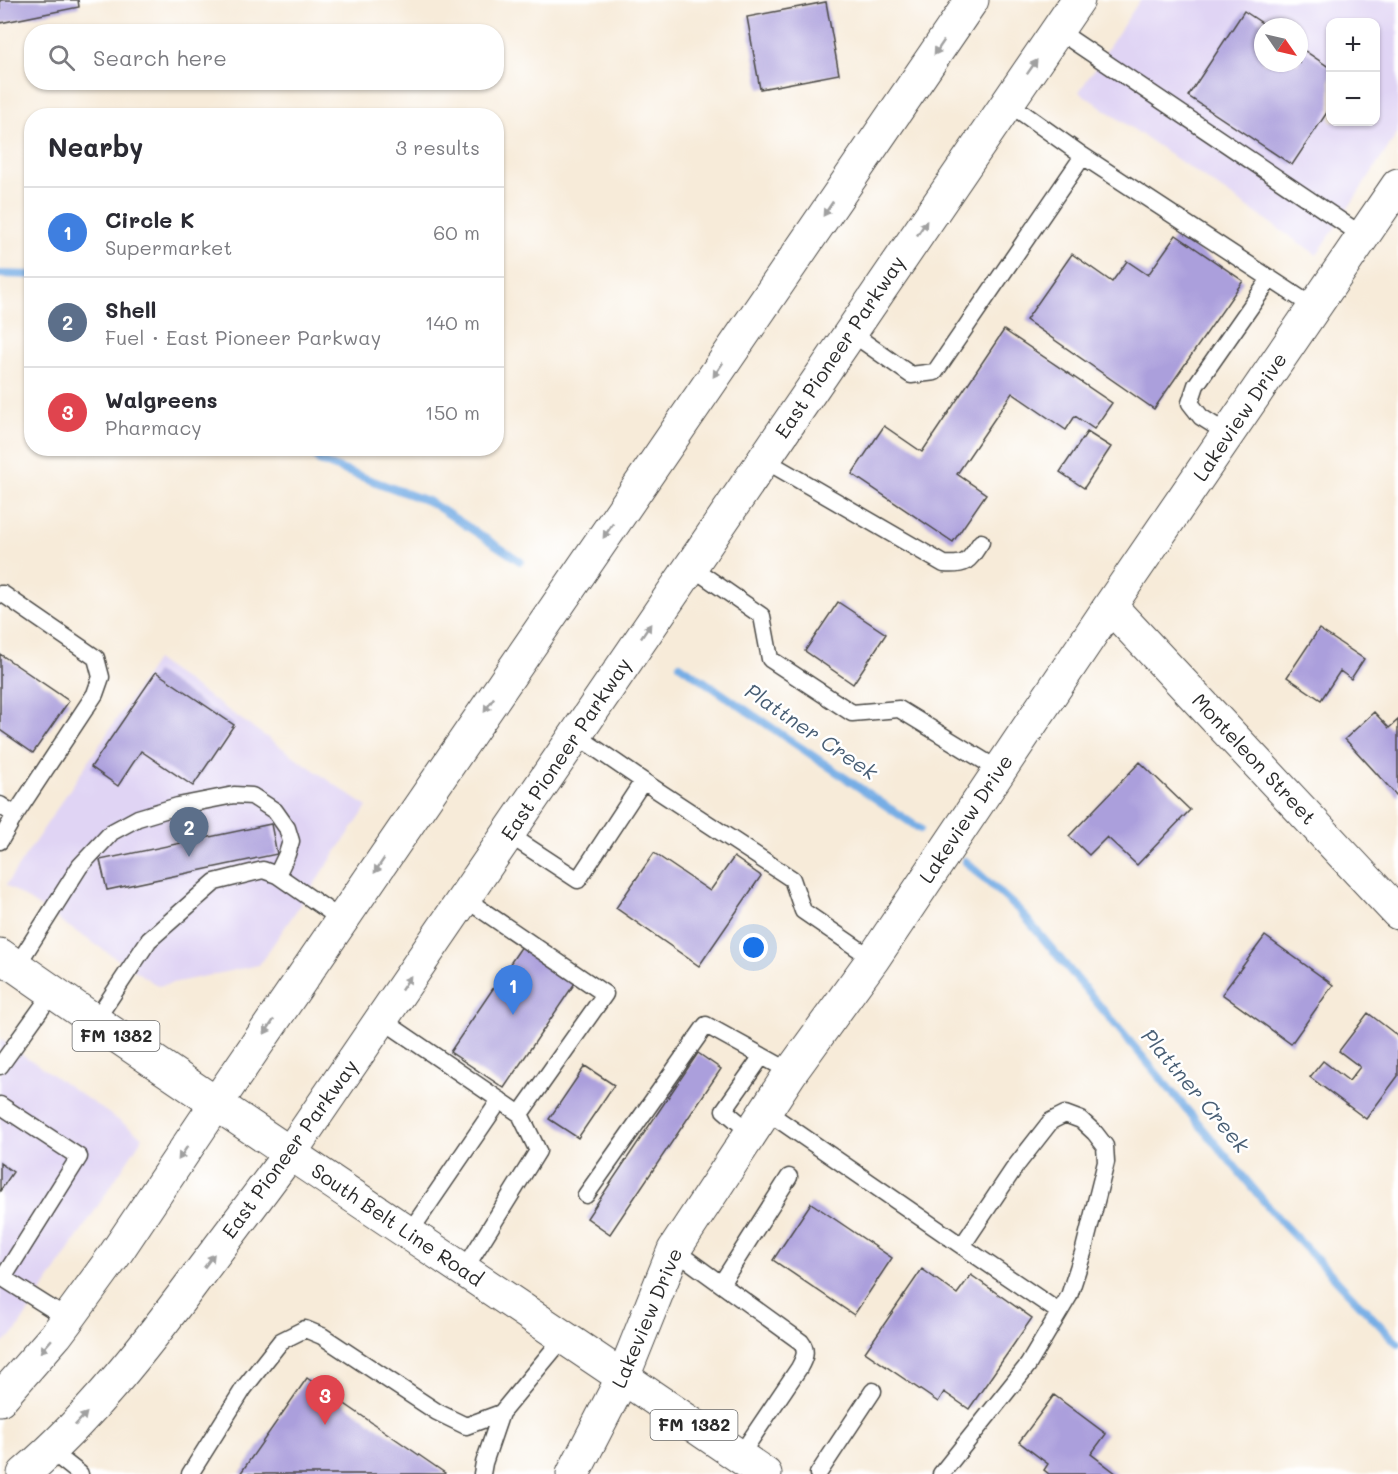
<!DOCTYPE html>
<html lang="en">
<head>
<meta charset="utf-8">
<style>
  :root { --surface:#fff; --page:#f2f2f3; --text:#2b2b33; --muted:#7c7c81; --line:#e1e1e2; --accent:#111827 }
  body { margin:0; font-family:Mali,sans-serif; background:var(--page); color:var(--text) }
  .controls { position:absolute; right:18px; top:18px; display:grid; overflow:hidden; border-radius:12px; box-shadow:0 2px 4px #0004 }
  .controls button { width:54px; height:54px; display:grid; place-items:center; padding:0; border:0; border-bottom:2px solid var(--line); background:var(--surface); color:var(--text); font:30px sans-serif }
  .compass { position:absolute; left:1254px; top:18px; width:54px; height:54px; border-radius:50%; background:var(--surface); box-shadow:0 2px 4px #0004; rotate:124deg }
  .you { position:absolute; left:754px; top:948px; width:21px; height:21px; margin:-15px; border:4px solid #fff; border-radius:50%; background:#1a73e8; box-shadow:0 0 0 9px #1a73e833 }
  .badge { display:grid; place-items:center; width:39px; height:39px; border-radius:50%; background:var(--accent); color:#fff; font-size:20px; font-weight:700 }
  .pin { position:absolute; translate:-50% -50px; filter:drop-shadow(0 2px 3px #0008) }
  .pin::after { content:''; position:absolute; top:32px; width:21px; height:18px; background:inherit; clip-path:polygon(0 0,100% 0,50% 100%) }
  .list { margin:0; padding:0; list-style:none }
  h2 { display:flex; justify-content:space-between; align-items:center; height:78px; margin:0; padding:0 24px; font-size:26px }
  h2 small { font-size:20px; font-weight:400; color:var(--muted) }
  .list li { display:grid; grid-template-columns:39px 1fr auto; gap:18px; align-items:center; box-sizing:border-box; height:90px; padding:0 24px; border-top:2px solid var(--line) }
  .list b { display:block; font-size:22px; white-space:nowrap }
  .list p { margin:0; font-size:20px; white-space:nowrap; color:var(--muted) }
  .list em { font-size:20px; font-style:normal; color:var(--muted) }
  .icon { flex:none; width:33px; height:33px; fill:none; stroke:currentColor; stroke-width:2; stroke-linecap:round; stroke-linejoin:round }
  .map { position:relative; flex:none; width:1398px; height:1474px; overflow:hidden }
  .search { position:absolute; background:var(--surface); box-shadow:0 2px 4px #0004; left:24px; top:24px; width:480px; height:66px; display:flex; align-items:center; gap:15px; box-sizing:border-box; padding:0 21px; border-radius:24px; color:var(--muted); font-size:22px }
  .panel { position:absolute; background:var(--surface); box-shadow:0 2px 4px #0004; left:24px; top:108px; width:480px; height:348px; border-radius:24px }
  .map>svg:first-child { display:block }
</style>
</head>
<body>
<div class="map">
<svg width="1398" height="1474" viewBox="0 0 1398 1474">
  <rect width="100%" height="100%" fill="#fff"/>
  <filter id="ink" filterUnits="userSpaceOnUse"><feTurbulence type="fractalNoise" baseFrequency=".0167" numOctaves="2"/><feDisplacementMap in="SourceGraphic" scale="12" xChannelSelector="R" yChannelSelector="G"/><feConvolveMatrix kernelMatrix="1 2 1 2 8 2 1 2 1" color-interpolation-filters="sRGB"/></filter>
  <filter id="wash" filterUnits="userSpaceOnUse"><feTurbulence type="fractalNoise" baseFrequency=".008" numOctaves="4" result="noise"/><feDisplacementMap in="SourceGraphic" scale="24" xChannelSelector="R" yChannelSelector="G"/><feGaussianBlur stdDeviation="1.35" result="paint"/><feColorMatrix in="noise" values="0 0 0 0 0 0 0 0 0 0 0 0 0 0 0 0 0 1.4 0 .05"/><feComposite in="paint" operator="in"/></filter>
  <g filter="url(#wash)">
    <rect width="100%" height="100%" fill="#f7ebd9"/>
    <path fill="#e0d4f4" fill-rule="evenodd" d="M1140,0H1398V133L1317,255L1079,92ZM1330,22H1376V122H1330ZM1263,27H1299V63H1263Z
      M156,660L367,807L259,965L158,986L6,885Z
      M0,1039L143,1137L14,1334L0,1345Z"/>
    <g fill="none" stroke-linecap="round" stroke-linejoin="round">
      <path stroke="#76ade5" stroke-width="8" d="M0,274L32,275
        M310,448L319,461L430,502L520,561
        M680,665L920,829
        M965,861L1020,911L1283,1224L1398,1344"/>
    </g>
    <g id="blocks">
      <path fill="#ab9fdc" d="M0,0H78L79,7L0,23Z
        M826,2L839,74L760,89L747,17Z
        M1244,11L1268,27H1263V63H1299V47L1330,68V108L1292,165L1188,96Z
        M1176,235L1243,281L1154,409L1026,320L1072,254L1112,282L1127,261L1148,275Z
        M1004,330L1112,403L1094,429L1075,416L1066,430L1012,393L957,474L986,494L953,542L852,474L884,426L922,452Z
        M1087,432L1111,447L1084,488L1060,472Z
        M838,602L886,634L853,684L805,651Z
        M1319,629L1364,659L1351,679L1340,671L1321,700L1287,677Z
        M0,654L69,701L33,753L0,730Z
        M156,672L234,725L193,786L141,751L118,786L91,767Z
        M1374,712L1389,728L1398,720V797L1345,739Z
        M1140,762L1190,810L1137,865L1107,837L1089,855L1069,836Z
        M271,824L277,854L107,890L100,860Z
        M654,853L710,891L734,857L761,876L699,966L616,908Z
        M1265,936L1333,985L1291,1044L1222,994Z
        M524,943L577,980L504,1088L450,1052Z
        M1368,1013L1398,1036V1076L1366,1119L1310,1077L1323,1061L1349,1081L1360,1067L1339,1051Z
        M698,1053L721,1069L610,1234L587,1218Z
        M585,1066L614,1085L578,1138L549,1119Z
        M0,1163L13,1172L0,1191Z
        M811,1203L892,1258L854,1315L773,1260Z
        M922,1269L957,1294L971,1275L1032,1318L969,1409L944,1392L938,1402L865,1352Z
        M307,1378L445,1473L444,1474H240Z
        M1054,1395L1106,1434L1091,1454L1117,1474H1049L1044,1470L1048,1464L1019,1442Z"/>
    </g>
  </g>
  <g filter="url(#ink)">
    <use href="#blocks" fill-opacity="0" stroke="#4a4845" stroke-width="1.5"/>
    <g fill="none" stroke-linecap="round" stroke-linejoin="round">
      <g stroke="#4a4845" stroke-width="19">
        <path id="lane" d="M1057,30L1363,236
          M1007,102L1083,156L1315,308
          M850,332L911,375L935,372L1083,156
          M1228,434L1201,417L1190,403L1196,385L1270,279
          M763,459L944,564C968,566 969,560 981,542
          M690,566L762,616L770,659L852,713L899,709L999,770
          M0,594H3L96,658L101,677L95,694L15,815
          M576,735L643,781L792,879L803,911L873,959
          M0,805L15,815L0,841
          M508,834L578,880L643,781
          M16,967L80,866L112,832L138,818L178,806L234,795L252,796L275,811L287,828L291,841L287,854L277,875
          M381,1019L520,1114L605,994L464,898
          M95,1021L149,940L215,882L263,870L277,875L342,920
          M0,1066L53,992
          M0,1105L79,1157L3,1278L68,1319
          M766,1111L962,1246L1015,1167L1051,1121L1065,1114L1081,1120L1095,1133L1105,1146L1106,1162L1083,1253L1069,1296L1028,1365L941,1474
          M751,1133L724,1110L762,1056
          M586,1195L706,1025L791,1072
          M409,1233L500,1100
          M962,1246L1059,1312
          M674,1250L801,1342C808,1351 804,1359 799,1368L739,1457
          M464,1270L538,1151L520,1114
          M721,1284L789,1177
          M51,1451L80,1474
          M190,1474L244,1388L281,1341L305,1329L322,1336L437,1412L466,1426L501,1413L564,1337
          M482,1474L484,1463L501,1413
          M818,1474L873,1391"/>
      </g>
      <g stroke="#4a4845" stroke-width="35">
        <path id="street" d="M1110,606L1398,913
          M573,1474L623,1377L674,1250L791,1072L873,959L1110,606L1398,185"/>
      </g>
      <g stroke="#4a4845" stroke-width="35">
        <path id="primary" d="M0,955C252,1132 511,1299 765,1474
          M0,1399L56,1335L68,1319L114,1256L216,1104L972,0
          M24,1474C90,1417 144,1348 196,1278C228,1236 259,1195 290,1153L1078,0"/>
      </g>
      <use href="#lane" stroke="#fff" stroke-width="16"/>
      <use href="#street" stroke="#fff" stroke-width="33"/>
      <use href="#primary" stroke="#fff" stroke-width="33"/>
    </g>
    <defs><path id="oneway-solid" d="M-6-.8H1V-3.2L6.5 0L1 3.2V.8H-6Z" transform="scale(1.5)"/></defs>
    <g fill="#a0a0a0">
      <use href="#oneway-solid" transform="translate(939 48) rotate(124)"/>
      <use href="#oneway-solid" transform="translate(1032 67) rotate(-55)"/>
      <use href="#oneway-solid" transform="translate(828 209) rotate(124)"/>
      <use href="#oneway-solid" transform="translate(922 228) rotate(-56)"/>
      <use href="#oneway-solid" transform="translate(718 370) rotate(124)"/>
      <use href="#oneway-solid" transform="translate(608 531) rotate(124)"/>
      <use href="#oneway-solid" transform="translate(646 631) rotate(-56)"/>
      <use href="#oneway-solid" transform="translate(489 705) rotate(124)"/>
      <use href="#oneway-solid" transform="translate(379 866) rotate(124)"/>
      <use href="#oneway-solid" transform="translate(406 983) rotate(-56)"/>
      <use href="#oneway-solid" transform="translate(269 1027) rotate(124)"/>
      <use href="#oneway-solid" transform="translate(183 1153) rotate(124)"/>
      <use href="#oneway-solid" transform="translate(209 1261) rotate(-53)"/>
      <use href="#oneway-solid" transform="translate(46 1346) rotate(131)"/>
      <use href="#oneway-solid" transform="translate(81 1419) rotate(-47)"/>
    </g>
  </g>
  <g text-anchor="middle" stroke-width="5" stroke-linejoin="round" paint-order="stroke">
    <g fill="#fff" stroke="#6b6b6b" stroke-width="1.5">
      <rect x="72.5" y="1021" width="87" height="30" rx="4.5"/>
      <rect x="650.5" y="1410" width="87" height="30" rx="4.5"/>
    </g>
    <g font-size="18" font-weight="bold" fill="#2b2b2b">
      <text x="116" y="1042">FM 1382</text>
      <text x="694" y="1431">FM 1382</text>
    </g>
    <g font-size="20" fill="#2b2b2b" stroke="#fff">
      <text transform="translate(840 347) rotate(-56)" y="7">East Pioneer Parkway</text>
      <text transform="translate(1240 417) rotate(-56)" y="7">Lakeview Drive</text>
      <text transform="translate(566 749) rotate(-56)" y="7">East Pioneer Parkway</text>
      <text transform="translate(1254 759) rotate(47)" y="7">Monteleon Street</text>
      <text transform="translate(966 819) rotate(-56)" y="7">Lakeview Drive</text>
      <text transform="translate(290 1149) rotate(-54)" y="7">East Pioneer Parkway</text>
      <text transform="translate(397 1225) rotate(34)" y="7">South Belt Line Road</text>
      <text transform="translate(647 1318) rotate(-67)" y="7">Lakeview Drive</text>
    </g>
    <g font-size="21" font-style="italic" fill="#495f75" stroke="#fff">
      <text transform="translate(811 732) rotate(34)" y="7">Plattner Creek</text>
      <text transform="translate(1195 1091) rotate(50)" y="7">Plattner Creek</text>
    </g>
  </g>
</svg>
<div class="controls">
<button>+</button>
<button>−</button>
</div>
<svg class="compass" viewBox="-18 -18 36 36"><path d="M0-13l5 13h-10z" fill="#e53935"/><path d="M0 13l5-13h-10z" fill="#7c7c81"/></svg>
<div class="you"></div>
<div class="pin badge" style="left:513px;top:1015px;background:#3f7fe0">1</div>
<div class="pin badge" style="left:189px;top:857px;background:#5c6f8a">2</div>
<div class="pin badge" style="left:325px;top:1425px;background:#e0444e">3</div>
<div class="search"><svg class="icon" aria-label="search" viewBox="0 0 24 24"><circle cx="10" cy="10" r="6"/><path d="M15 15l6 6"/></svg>Search here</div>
<section class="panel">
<h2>Nearby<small>3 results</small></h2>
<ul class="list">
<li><span class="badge" style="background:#3f7fe0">1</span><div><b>Circle K</b><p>Supermarket</p></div><em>60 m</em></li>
<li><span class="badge" style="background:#5c6f8a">2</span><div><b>Shell</b><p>Fuel · East Pioneer Parkway</p></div><em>140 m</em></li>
<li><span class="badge" style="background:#e0444e">3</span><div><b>Walgreens</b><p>Pharmacy</p></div><em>150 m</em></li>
</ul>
</section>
</div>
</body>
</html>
